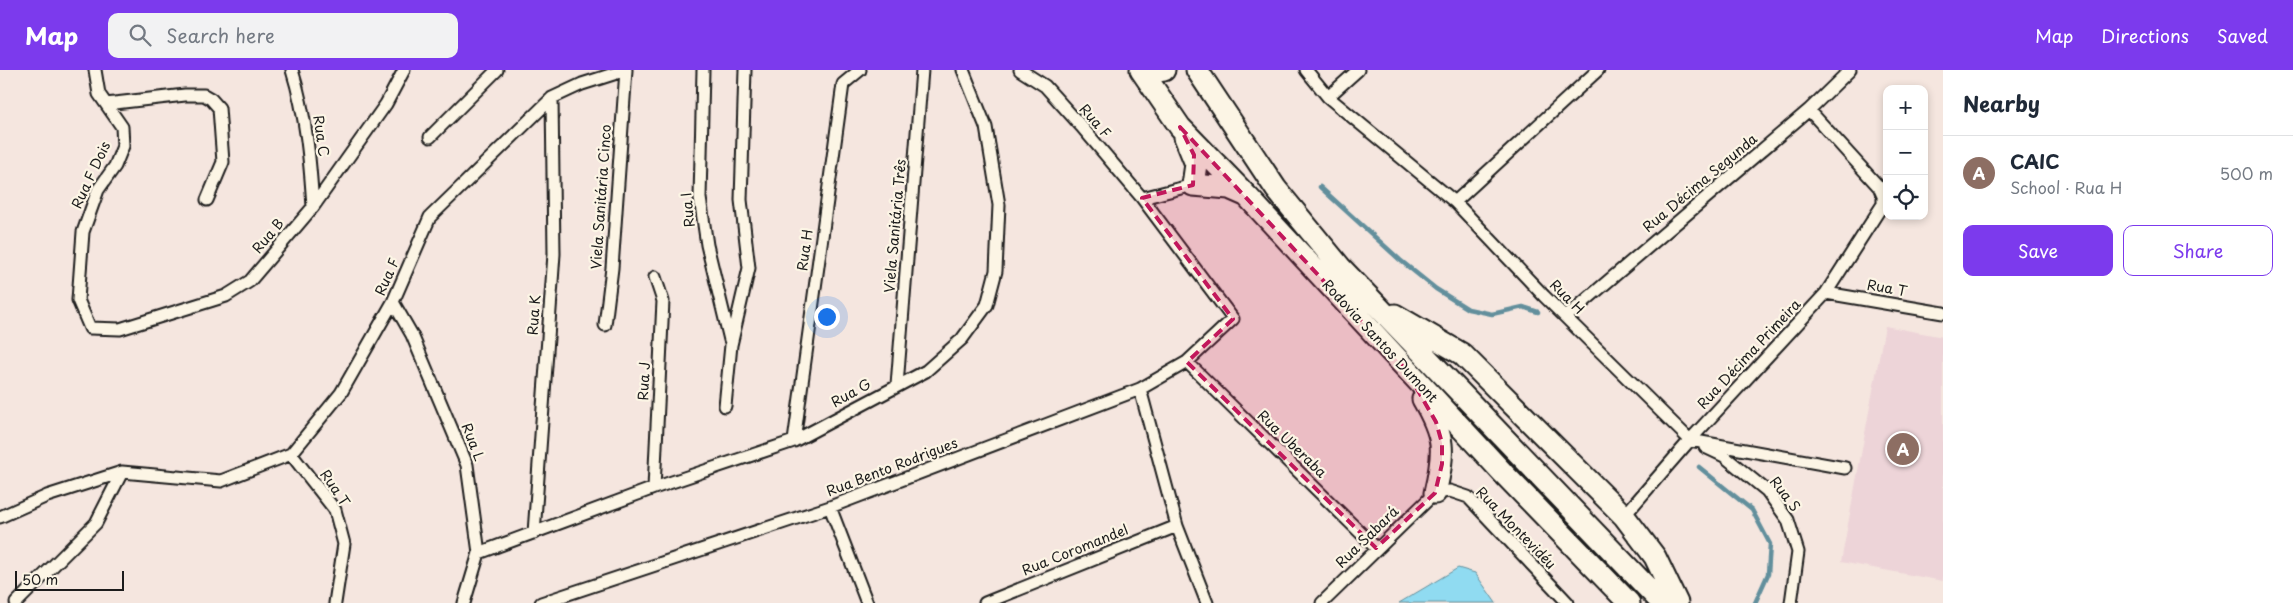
<!DOCTYPE html>
<html lang="en">
<head>
<meta charset="utf-8">
<style>
  :root { --surface:#fff; --page:#f2f2f3; --text:#1f2937; --muted:#747a83; --line:#e0e1e3; --accent:#7c3aed }
  body { margin:0; font-family:"Playpen Sans",sans-serif; background:var(--page); color:var(--text) }
  .controls { position:absolute; right:15px; top:15px; display:grid; overflow:hidden; border-radius:10px; box-shadow:0 2px 8px #0003 }
  .controls button { width:45px; height:45px; display:grid; place-items:center; padding:0; border:0; border-bottom:1px solid var(--line); background:var(--surface); color:var(--text); font:25px sans-serif }
  .scale { position:absolute; left:15px; bottom:12px; width:109px; box-sizing:border-box; padding-left:5px; border:2px solid #1c1c1c; border-top:0; font-size:14px; line-height:18px; white-space:nowrap; color:#1c1c1c; -webkit-text-stroke:4px #fcf5e5; paint-order:stroke }
  .you { position:absolute; left:826px; top:246px; width:18px; height:18px; margin:-12px; border:4px solid #fff; border-radius:50%; background:#1a73e8; box-shadow:0 0 0 8px #1a73e833 }
  .badge { display:grid; place-items:center; width:32px; height:32px; border-radius:50%; background:var(--accent); color:#fff; font-size:16px; font-weight:700 }
  .pin { position:absolute; translate:-50% -50%; border:2px solid #fff; box-shadow:0 1px 5px #0006 }
  .list { margin:0; padding:0; list-style:none }
  h2 { display:flex; justify-content:space-between; align-items:center; height:65px; margin:0; padding:0 20px; font-size:21px }
  h2 small { font-size:16px; font-weight:400; color:var(--muted) }
  .list li { display:grid; grid-template-columns:32px 1fr auto; gap:15px; align-items:center; box-sizing:border-box; height:75px; padding:0 20px; border-top:1px solid var(--line) }
  .list b { display:block; font-size:19px; white-space:nowrap }
  .list p { margin:0; font-size:16px; white-space:nowrap; color:var(--muted) }
  .list em { font-size:16px; font-style:normal; color:var(--muted) }
  .actions { display:flex; gap:10px; padding:15px 20px }
  .actions a { flex:1; padding:11px 0; border:1px solid var(--accent); border-radius:10px; text-align:center; font-size:18px; color:var(--accent) }
  .actions .main { background:var(--accent); color:#fff }
  .icon { flex:none; width:28px; height:28px; fill:none; stroke:currentColor; stroke-width:2; stroke-linecap:round; stroke-linejoin:round }
  .map { position:relative; flex:none; width:1943px; height:533px; overflow:hidden }
  header { display:flex; align-items:center; gap:30px; box-sizing:border-box; height:70px; padding:0 25px; background:var(--accent); color:#fff }
  header strong { font-size:24px }
  nav { display:flex; gap:28px; margin-inline-start:auto; font-size:18px }
  .search { width:350px; height:45px; background:var(--page); display:flex; align-items:center; gap:12px; box-sizing:border-box; padding:0 18px; border-radius:10px; color:var(--muted); font-size:19px }
  main { display:flex }
  aside { flex:1; background:var(--surface) }
  .map>svg:first-child { display:block }
</style>
</head>
<body>
<header>
<strong>Map</strong>
<div class="search"><svg class="icon" aria-label="search" viewBox="0 0 24 24"><circle cx="10" cy="10" r="6"/><path d="M15 15l6 6"/></svg>Search here</div>
<nav><a>Map</a><a>Directions</a><a>Saved</a></nav>
</header>
<main>
<div class="map">
<svg width="1943" height="533" viewBox="0 0 1943 533">
  <rect width="100%" height="100%" fill="#f5e6df"/>
  <filter id="ink" filterUnits="userSpaceOnUse"><feTurbulence type="fractalNoise" baseFrequency=".02" numOctaves="2"/><feDisplacementMap in="SourceGraphic" scale="10" xChannelSelector="R" yChannelSelector="G"/><feConvolveMatrix kernelMatrix="1 2 1 2 8 2 1 2 1" color-interpolation-filters="sRGB"/></filter>
  <g filter="url(#ink)">
    <path fill="#edd4d8" d="M1885,256L1943,267V511L1841,492Z"/>
    <path fill="#90dbf1" stroke="#628f9c" d="M1458,498L1475,503L1496,533H1399Z"/>
    <g fill="none" stroke-linecap="round" stroke-linejoin="round">
      <path stroke="#628f9c" stroke-width="4.5" d="M1320,117L1400,190L1436,219L1468,239L1492,244L1523,237L1538,242
        M1699,397L1752,440L1770,474L1768,504L1755,533"/>
      <g stroke="#1c1c1c" stroke-width="15">
        <path id="street" d="M95,0L99,24L122,57L123,76L115,96L98,120L83,162L78,230L90,258L120,259L226,226L250,211L313,137L386,34L404,0
          M292,0C306,45 310,90 313,137
          M703,0L700,128L707,175L730,270
          M1306,0L1328,27L1455,132L1544,226L1690,370L1845,398
          M1328,27L1358,0
          M106,34L185,25H204L211,29L219,38L223,92L207,130
          M430,67L497,0
          M1142,128L1193,115
          M1455,132L1598,0
          M1826,223L1943,243
          M393,232L412,265L467,395L479,483L464,533
          M1566,247L1809,40L1850,0
          M605,255L612,198L626,0
          M1187,292L1376,478
          M897,315L922,0
          M1140,319L1177,456L1207,533
          M725,336L731,275L749,198L741,130L745,0
          M794,371L843,14L860,0
          M1705,377L1724,386L1767,421L1788,450L1798,482L1791,533
          M291,384L335,440L344,474L335,533
          M654,418L663,231L655,207
          M830,437L867,533
          M1624,446L1690,370L1826,223L1883,134V126L1879,117L1809,40
          M0,447L47,426L122,402L221,411L291,384L341,323L393,232L430,147L552,28L582,14L626,0
          M534,463L554,184L552,28
          M479,483L654,418L794,371L926,301L962,269L987,235L996,201L999,135L986,57L963,0
          M16,533L96,453L122,402
          M541,533L830,437L1140,319L1187,292L1233,249L1142,128L1081,56L1045,16L1020,0
          M985,533L1177,456
          M1322,533L1435,423L1450,421L1468,427L1568,533"/>
      </g>
      <g stroke="#1c1c1c" stroke-width="25">
        <path id="highway" d="M1141,0L1180,57L1247,126L1504,404L1629,533
          M1197,0L1276,119L1340,197L1662,533
          M1144,3L1164,0
          M1185,67L1196,94L1193,115L1229,118L1245,125
          M1395,245L1462,284L1624,446L1655,487L1677,533
          M1423,329C1445,367 1445,380 1435,423"/>
      </g>
      <use href="#street" stroke="#fcf5e5" stroke-width="11"/>
      <use href="#highway" stroke="#fcf5e5" stroke-width="21"/>
    </g>
  </g>
  <path fill="#c2185b" fill-opacity="0.2" stroke="#c2185b" stroke-width="4" stroke-dasharray="10 6" stroke-linejoin="round" d="M1180,57L1405,298L1436,352L1442,373V394L1435,423L1376,478L1187,292L1233,249L1142,128L1193,115L1194,85Z"/>
  <g text-anchor="middle" stroke-width="4.5" stroke-linejoin="round" paint-order="stroke">
    <g font-size="14" fill="#1c1c1c" stroke="#fcf5e5">
      <text transform="translate(1095 51) rotate(49)" y="5">Rua F</text>
      <text transform="translate(321 66) rotate(82)" y="5">Rua C</text>
      <text transform="translate(91 105) rotate(-65)" y="5">Rua F Dois</text>
      <text transform="translate(1700 113) rotate(-40)" y="5">Rua Décima Segunda</text>
      <text transform="translate(601 127) rotate(-86)" y="5">Viela Sanitária Cinco</text>
      <text transform="translate(688 140) rotate(-96)" y="5">Rua I</text>
      <text transform="translate(895 156) rotate(-85)" y="5">Viela Sanitária Três</text>
      <text transform="translate(268 166) rotate(-50)" y="5">Rua B</text>
      <text transform="translate(805 180) rotate(-82)" y="5">Rua H</text>
      <text transform="translate(387 207) rotate(-66)" y="5">Rua F</text>
      <text transform="translate(1887 218) rotate(10)" y="5">Rua T</text>
      <text transform="translate(1567 227) rotate(45)" y="5">Rua H</text>
      <text transform="translate(534 245) rotate(-86)" y="5">Rua K</text>
      <text transform="translate(1380 271) rotate(47)" y="5">Rodovia Santos Dumont</text>
      <text transform="translate(1749 284) rotate(-47)" y="5">Rua Décima Primeira</text>
      <text transform="translate(644 311) rotate(-87)" y="5">Rua J</text>
      <text transform="translate(851 323) rotate(-29)" y="5">Rua G</text>
      <text transform="translate(473 372) rotate(69)" y="5">Rua L</text>
      <text transform="translate(1292 374) rotate(44)" y="5">Rua Uberaba</text>
      <text transform="translate(892 397) rotate(-21)" y="5">Rua Bento Rodrigues</text>
      <text transform="translate(335 418) rotate(56)" y="5">Rua T</text>
      <text transform="translate(1785 424) rotate(52)" y="5">Rua S</text>
      <text transform="translate(1516 458) rotate(46)" y="5">Rua Montevidéu</text>
      <text transform="translate(1367 467) rotate(-44)" y="5">Rua Sabará</text>
      <text transform="translate(1075 480) rotate(-22)" y="5">Rua Coromandel</text>
    </g>
  </g>
</svg>
<div class="controls">
<button>+</button>
<button>−</button>
<button><svg class="icon" aria-label="locate" viewBox="0 0 24 24"><circle cx="12" cy="12" r="6"/><path d="M12 2v4M12 18v4M2 12h4M18 12h4"/></svg></button>
</div>
<div class="scale">50 m</div>
<div class="you"></div>
<div class="pin badge" style="left:1903px;top:379px;background:#8d6e63">A</div>
</div>
<aside>
<h2>Nearby<small></small></h2>
<ul class="list">
<li><span class="badge" style="background:#8d6e63">A</span><div><b>CAIC</b><p>School · Rua H</p></div><em>500 m</em></li>
</ul>
<div class="actions"><a class="main">Save</a><a>Share</a></div>
</aside>
</main>
</body>
</html>
